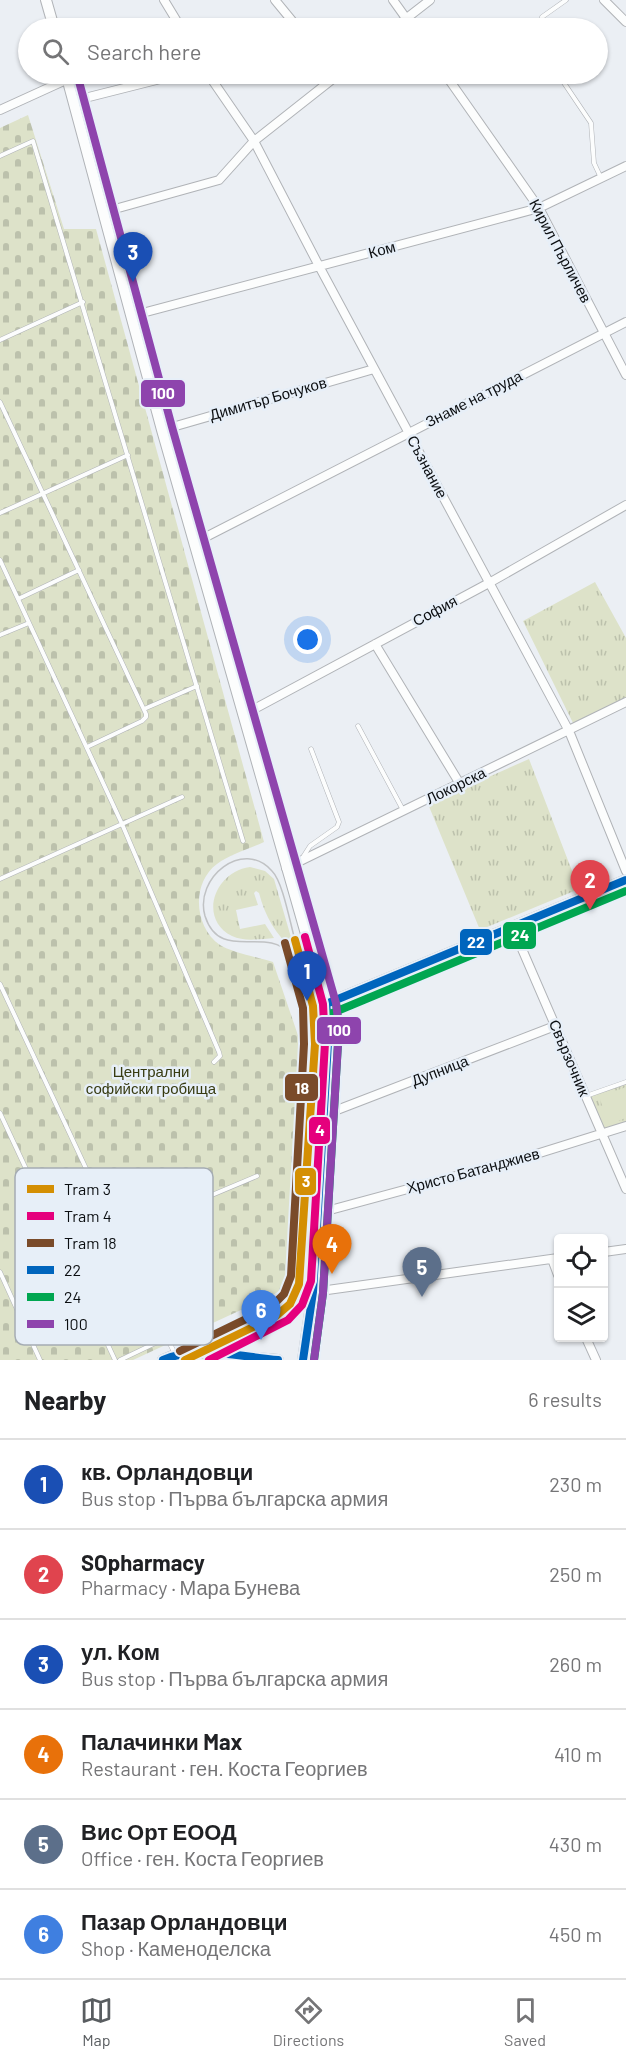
<!DOCTYPE html>
<html lang="en">
<head>
<meta charset="utf-8">
<style>
  :root { --surface:#fff; --page:#f6f6f6; --text:#202124; --muted:#757577; --line:#e0e0e0; --accent:#595d60 }
  body { margin:0; font-family:Barlow,sans-serif; background:var(--page); color:var(--text) }
  .controls { position:absolute; right:18px; bottom:18px; display:grid; overflow:hidden; border-radius:6px; box-shadow:0 2px 4px #0004 }
  .controls button { width:54px; height:54px; display:grid; place-items:center; padding:0; border:0; border-bottom:2px solid var(--line); background:var(--surface); color:var(--text); font:30px sans-serif }
  .you { position:absolute; left:308px; top:640px; width:21px; height:21px; margin:-15px; border:4px solid #fff; border-radius:50%; background:#1a73e8; box-shadow:0 0 0 9px #1a73e833 }
  .badge { display:grid; place-items:center; width:39px; height:39px; border-radius:50%; background:var(--accent); color:#fff; font-size:20px; font-weight:700 }
  .pin { position:absolute; translate:-50% -50px; filter:drop-shadow(0 2px 3px #0008) }
  .pin::after { content:''; position:absolute; top:32px; width:21px; height:18px; background:inherit; clip-path:polygon(0 0,100% 0,50% 100%) }
  .list { margin:0; padding:0; list-style:none }
  h2 { display:flex; justify-content:space-between; align-items:center; height:78px; margin:0; padding:0 24px; font-size:26px }
  h2 small { font-size:20px; font-weight:400; color:var(--muted) }
  .list li { display:grid; grid-template-columns:39px 1fr auto; gap:18px; align-items:center; box-sizing:border-box; height:90px; padding:0 24px; border-top:2px solid var(--line) }
  .list b { display:block; font-size:22px; white-space:nowrap }
  .list p { margin:0; font-size:20px; white-space:nowrap; color:var(--muted) }
  .list em { font-size:20px; font-style:normal; color:var(--muted) }
  .icon { flex:none; width:33px; height:33px; fill:none; stroke:currentColor; stroke-width:2; stroke-linecap:round; stroke-linejoin:round }
  .map { position:relative; flex:none; width:626px; height:1360px; overflow:hidden }
  .search { position:absolute; background:var(--surface); box-shadow:0 2px 4px #0004; left:18px; right:18px; top:18px; height:66px; display:flex; align-items:center; gap:15px; box-sizing:border-box; padding:0 21px; border-radius:33px; color:var(--muted); font-size:22px }
  .sheet { height:618px; background:var(--surface) }
  nav { display:flex; justify-content:space-around; align-items:center; box-sizing:border-box; height:84px; border-top:2px solid var(--line); background:var(--surface); font-size:16px; color:var(--muted) }
  nav a { display:grid; justify-items:center; gap:3px }
  nav .on { color:var(--accent) }
  .map>svg:first-child { display:block }
</style>
</head>
<body>
<div class="map">
<svg width="626" height="1360" viewBox="0 0 626 1360">
  <defs>
    <pattern id="grass-tufts" width="24" height="20" patternUnits="userSpaceOnUse" patternTransform="scale(1.5)"><rect width="24" height="20" fill="#dde2c9"/><path d="M3 7l-1-3M5 7V3M7 7l1-3M15 17l-1-3M17 17v-4M19 17l1-3" fill="none" stroke="#bcc1ac"/></pattern>
    <pattern id="cemetery-stones" width="16" height="16" patternUnits="userSpaceOnUse" patternTransform="scale(1.5)"><rect width="16" height="16" fill="#dde2c9"/><path d="M2 7V4a2 2 0 0 1 4 0v3zM10 15v-3a2 2 0 0 1 4 0v3z" fill="#bcc1ac"/></pattern>
  </defs>
  <rect width="100%" height="100%" fill="#ebeff4"/>
  <path fill="url(#grass-tufts)" d="M595,582L626,638V701L574,725L523,621Z
    M529,759L579,889L480,930L428,804Z
    M250,867L265,871L274,879L295,951C276,936 265,916 259,893L256,891L254,893L258,905L236,910L240,929L265,924L274,938C261,939 244,942 232,936C198,919 214,872 250,867Z
    M626,1082V1126L602,1134L586,1096Z"/>
  <path fill="url(#cemetery-stones)" d="M28,115L64,229H96L264,842C249,849 230,854 217,864C191,883 194,927 220,945C231,952 260,958 273,962L304,1053L293,1274C289,1285 283,1289 273,1295L133,1360H0V128Z"/>
  <path fill="#dde2c9" d="M626,1087V1118L609,1124L599,1097Z"/>
  <g fill="none" stroke-linecap="round" stroke-linejoin="round">
    <g stroke="#b0b3b7" stroke-width="5">
      <path id="service" d="M538,28L542,17L566,0
        M558,74L591,123L594,163L601,178
        M0,156L33,141L243,841
        M0,340L83,302
        M0,402L146,714V717L142,721L87,747
        M0,513L128,455
        M0,560L122,824L219,1052L220,1056L214,1062
        M18,599L79,570
        M0,635L29,623
        M144,709L197,686
        M358,726L403,810
        M303,857L310,846L337,827L339,822L311,749
        M0,879L182,797
        M0,984L117,1235L175,1354
        M586,1096L626,1082
        M0,1113L115,1360
        M117,1235L257,1176
        M0,1272L40,1360
        M120,1360L166,1338"/>
    </g>
    <g stroke="#b0b3b7" stroke-width="10">
      <path id="minor" d="M164,0L181,28
        M275,0L298,28
        M393,0L413,28
        M604,0L626,22
        M394,28L430,0
        M208,74L254,141L319,266L569,731L626,871
        M445,74L539,208L626,375
        M73,101L180,74
        M0,110L68,79
        M104,212L219,180L254,141L339,74
        M131,316L539,208L626,166
        M162,430L374,369
        M194,543L626,322
        M375,644L460,784
        M243,715L489,583L626,505
        M286,868L626,702
        M512,926L626,1189
        M324,1115L555,1026
        M319,1213L530,1156L626,1126
        M604,1252L626,1249
        M552,1259L558,1275
        M313,1292L558,1258
        M586,1338L596,1360"/>
    </g>
    <g stroke="#b0b3b7" stroke-width="12">
      <path id="tertiary" d="M46,0L54,28
        M66,74L162,430L326,1004L329,1026L313,1292L303,1360
        M326,1004L626,880
        M163,1360L175,1355L192,1352L278,1360"/>
    </g>
    <use href="#service" stroke="#fcfdfd" stroke-width="4"/>
    <use href="#minor" stroke="#fcfdfd" stroke-width="8"/>
    <use href="#tertiary" stroke="#fcfdfd" stroke-width="10"/>
    <path stroke="#c0c2c4" stroke-width="1.5" d="M295,940C290,923 283,882 272,871C243,838 194,878 205,916C220,963 266,925 290,954C300,967 302,986 307,1001"/>
    <g stroke="#e7eff8" stroke-width="12">
      <path id="bus-1" d="M326,1004L626,880
        M163,1360C198,1345 241,1357 278,1360
        M303,1360L313,1292L329,1026L326,1004"/>
    </g>
    <g stroke="#e7eff8" stroke-width="12">
      <path id="bus-2" d="M330,1014L626,891
        M314,1360L323,1293L339,1027L336,1003"/>
    </g>
    <g stroke="#e7eff8" stroke-width="12">
      <path id="bus-3" d="M77,74L172,427L336,1003L339,1027L323,1293L314,1360"/>
    </g>
    <use href="#bus-1" stroke="#0065bd" stroke-width="8"/>
    <use href="#bus-2" stroke="#00a651" stroke-width="8"/>
    <use href="#bus-3" stroke="#8e44ad" stroke-width="8"/>
    <g stroke="#e7eff8" stroke-width="12">
      <path id="tram-1" d="M185,1360L276,1316L290,1304L299,1284L315,1044L313,1006L295,940"/>
    </g>
    <g stroke="#e7eff8" stroke-width="12">
      <path id="tram-2" d="M209,1360L288,1320L302,1305L311,1281L325,1043L323,1004L305,937"/>
    </g>
    <g stroke="#e7eff8" stroke-width="12">
      <path id="tram-3" d="M180,1351L271,1307L284,1294L291,1276L304,1044L303,1008L285,943"/>
    </g>
    <use href="#tram-1" stroke="#d48f03" stroke-width="8"/>
    <use href="#tram-2" stroke="#e5007d" stroke-width="8"/>
    <use href="#tram-3" stroke="#7a4b2a" stroke-width="8"/>
  </g>
  <g text-anchor="middle" stroke-width="5" stroke-linejoin="round" paint-order="stroke">
    <g font-size="15" fill="#0b0e11" stroke="#e7eff8">
      <text transform="translate(382 250) rotate(-15)" y="5">Ком</text>
      <text transform="translate(560 251) rotate(62)" y="5">Кирил Пърличев</text>
      <text transform="translate(268 399) rotate(-16)" y="5">Димитър Бочуков</text>
      <text transform="translate(474 399) rotate(-27)" y="5">Знаме на труда</text>
      <text transform="translate(427 467) rotate(62)" y="5">Съзнание</text>
      <text transform="translate(435 611) rotate(-28)" y="5">София</text>
      <text transform="translate(456 786) rotate(-26)" y="5">Локорска</text>
      <text transform="translate(569 1058) rotate(67)" y="5">Свързочник</text>
      <text transform="translate(440 1071) rotate(-21)" y="5">Дупница</text>
      <text transform="translate(473 1171) rotate(-15)" y="5">Христо Батанджиев</text>
    </g>
    <g font-size="15" fill="#373b11" stroke="#e7eff8">
      <text x="151" y="1077">Централни<tspan x="151" dy="17">софийски гробища</tspan></text>
    </g>
  </g>
  <rect x="15" y="1168" width="198" height="177" rx="9" fill="#e7eff8" stroke="#a5acb3" stroke-width="1.5"/>
  <rect x="27" y="1185" width="27" height="8" fill="#d48f03"/>
  <rect x="27" y="1212" width="27" height="8" fill="#e5007d"/>
  <rect x="27" y="1239" width="27" height="8" fill="#7a4b2a"/>
  <rect x="27" y="1266" width="27" height="8" fill="#0065bd"/>
  <rect x="27" y="1293" width="27" height="8" fill="#00a651"/>
  <rect x="27" y="1320" width="27" height="8" fill="#8e44ad"/>
  <g font-size="16" fill="#0b0e11">
    <text x="64" y="1195">Tram 3</text>
    <text x="64" y="1222">Tram 4</text>
    <text x="64" y="1249">Tram 18</text>
    <text x="64" y="1276">22</text>
    <text x="64" y="1303">24</text>
    <text x="64" y="1330">100</text>
  </g>
  <g stroke="#e7eff8" stroke-width="2">
    <rect x="140" y="379" width="46" height="29" rx="6" fill="#8e44ad"/>
    <rect x="502" y="921" width="35" height="29" rx="6" fill="#00a651"/>
    <rect x="459" y="928" width="34" height="28" rx="6" fill="#0065bd"/>
    <rect x="316" y="1016" width="46" height="29" rx="6" fill="#8e44ad"/>
    <rect x="284" y="1073" width="35" height="29" rx="6" fill="#7a4b2a"/>
    <rect x="308" y="1116" width="23" height="29" rx="6" fill="#e5007d"/>
    <rect x="294" y="1167" width="23" height="29" rx="6" fill="#d48f03"/>
  </g>
  <g font-size="16" text-anchor="middle" font-weight="bold" fill="#fff">
    <text x="163" y="399">100</text>
    <text x="520" y="941">24</text>
    <text x="476" y="948">22</text>
    <text x="339" y="1036">100</text>
    <text x="302" y="1094">18</text>
    <text x="320" y="1136">4</text>
    <text x="306" y="1187">3</text>
  </g>
</svg>
<div class="controls">
<button><svg class="icon" aria-label="locate" viewBox="0 0 24 24"><circle cx="12" cy="12" r="6"/><path d="M12 2v4M12 18v4M2 12h4M18 12h4"/></svg></button>
<button><svg class="icon" aria-label="layers" viewBox="0 0 24 24"><path d="M12 4l9 5-9 5-9-5zM3 14l9 5 9-5"/></svg></button>
</div>
<div class="you"></div>
<div class="pin badge" style="left:307px;top:1001px;background:#1a4fb4">1</div>
<div class="pin badge" style="left:590px;top:910px;background:#e0444e">2</div>
<div class="pin badge" style="left:133px;top:282px;background:#1a4fb4">3</div>
<div class="pin badge" style="left:332px;top:1274px;background:#e8710a">4</div>
<div class="pin badge" style="left:422px;top:1297px;background:#5c6f8a">5</div>
<div class="pin badge" style="left:261px;top:1340px;background:#3f7fe0">6</div>
<div class="search"><svg class="icon" aria-label="search" viewBox="0 0 24 24"><circle cx="10" cy="10" r="6"/><path d="M15 15l6 6"/></svg>Search here</div>
</div>
<section class="sheet">
<h2>Nearby<small>6 results</small></h2>
<ul class="list">
<li><span class="badge" style="background:#1a4fb4">1</span><div><b>кв. Орландовци</b><p>Bus stop · Първа българска армия</p></div><em>230 m</em></li>
<li><span class="badge" style="background:#e0444e">2</span><div><b>SOpharmacy</b><p>Pharmacy · Мара Бунева</p></div><em>250 m</em></li>
<li><span class="badge" style="background:#1a4fb4">3</span><div><b>ул. Ком</b><p>Bus stop · Първа българска армия</p></div><em>260 m</em></li>
<li><span class="badge" style="background:#e8710a">4</span><div><b>Палачинки Max</b><p>Restaurant · ген. Коста Георгиев</p></div><em>410 m</em></li>
<li><span class="badge" style="background:#5c6f8a">5</span><div><b>Вис Орт ЕООД</b><p>Office · ген. Коста Георгиев</p></div><em>430 m</em></li>
<li><span class="badge" style="background:#3f7fe0">6</span><div><b>Пазар Орландовци</b><p>Shop · Каменоделска</p></div><em>450 m</em></li>
</ul>
</section>
<nav>
<a class="on"><svg class="icon" aria-label="map" viewBox="0 0 24 24"><path d="M3 6l6-2 6 2 6-2v14l-6 2-6-2-6 2zM9 4v14M15 6v14"/></svg>Map</a>
<a><svg class="icon" aria-label="directions" viewBox="0 0 24 24"><path d="M12 3l9 9-9 9-9-9zM9 14v-3h6M13 9l2 2-2 2"/></svg>Directions</a>
<a><svg class="icon" aria-label="saved" viewBox="0 0 24 24"><path d="M7 4h10v16l-5-4-5 4z"/></svg>Saved</a>
</nav>
</body>
</html>
